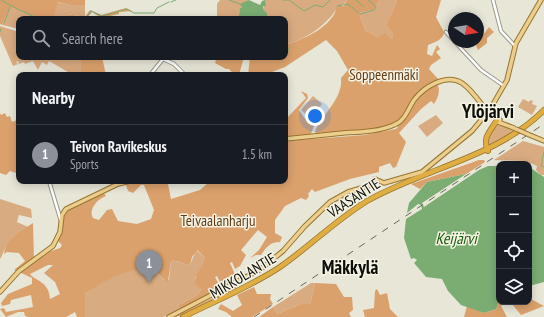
<!DOCTYPE html>
<html lang="en">
<head>
<meta charset="utf-8">
<style>
  :root { --surface:#171b24; --page:#242831; --text:#f1f3f6; --muted:#9ea1a6; --line:#363941; --accent:#8c9099 }
  body { margin:0; font-family:"PT Sans Narrow",sans-serif; background:var(--page); color:var(--text) }
  .controls { position:absolute; right:12px; bottom:12px; display:grid; overflow:hidden; border-radius:8px; box-shadow:0 2px 10px #0003 }
  .controls button { width:36px; height:36px; display:grid; place-items:center; padding:0; border:0; border-bottom:1px solid var(--line); background:var(--surface); color:var(--text); font:20px sans-serif }
  .compass { position:absolute; left:448px; top:12px; width:36px; height:36px; border-radius:50%; background:var(--surface); box-shadow:0 2px 10px #0003; rotate:102deg }
  .you { position:absolute; left:315px; top:116px; width:14px; height:14px; margin:-10px; border:3px solid #fff; border-radius:50%; background:#1a73e8; box-shadow:0 0 0 6px #1a73e833 }
  .badge { display:grid; place-items:center; width:26px; height:26px; border-radius:50%; background:var(--accent); color:#fff; font-size:13px; font-weight:700 }
  .pin { position:absolute; translate:-50% -33px; filter:drop-shadow(0 1px 2px #0008) }
  .pin::after { content:''; position:absolute; top:21px; width:14px; height:12px; background:inherit; clip-path:polygon(0 0,100% 0,50% 100%) }
  .list { margin:0; padding:0; list-style:none }
  h2 { display:flex; justify-content:space-between; align-items:center; height:52px; margin:0; padding:0 16px; font-size:17px }
  h2 small { font-size:13px; font-weight:400; color:var(--muted) }
  .list li { display:grid; grid-template-columns:26px 1fr auto; gap:12px; align-items:center; box-sizing:border-box; height:60px; padding:0 16px; border-top:1px solid var(--line) }
  .list b { display:block; font-size:15px; white-space:nowrap }
  .list p { margin:0; font-size:13px; white-space:nowrap; color:var(--muted) }
  .list em { font-size:13px; font-style:normal; color:var(--muted) }
  .icon { flex:none; width:22px; height:22px; fill:none; stroke:currentColor; stroke-width:2; stroke-linecap:round; stroke-linejoin:round }
  .map { position:relative; flex:none; width:544px; height:317px; overflow:hidden }
  .search { position:absolute; background:var(--surface); box-shadow:0 2px 10px #0003; left:16px; top:16px; width:272px; height:44px; display:flex; align-items:center; gap:10px; box-sizing:border-box; padding:0 14px; border-radius:8px; color:var(--muted); font-size:15px }
  .panel { position:absolute; background:var(--surface); box-shadow:0 2px 10px #0003; left:16px; top:72px; width:272px; height:112px; border-radius:8px }
  .map>svg:first-child { display:block }
</style>
</head>
<body>
<div class="map">
<svg width="544" height="317" viewBox="0 0 544 317">
  <rect width="100%" height="100%" fill="#e7e6d7"/>
  <path fill="#d9ab81" d="M220,0H249L241,5L242,8L239,12L241,19H217V4Z
    M265,0H347C343,8 340,4 336,10C324,27 306,39 285,45V19H267V13L263,9Z
    M380,0H397L391,15L393,37L390,39L378,37L365,30L359,13L373,10Z
    M57,2L70,5H85V17L68,14L67,19H19V29L2,25L10,7L53,18Z
    M0,26L19,32V57H81V75H73L49,61L47,65L42,62L38,70L33,61L25,64L24,62L19,64L18,61L16,62L18,64L13,66L0,36Z
    M313,96L322,104L310,118L301,110Z
    M523,99L529,102L530,100L533,101L532,104L537,106L532,115L518,107Z
    M436,115L443,123L427,137L418,126Z
    M498,123L517,132L489,145L488,136Z
    M523,141L544,147V175H541L536,170L537,166L531,163L530,168L531,164L524,161L494,160Z
    M0,199L31,209L32,218L19,215L17,222L28,227C18,232 11,238 6,247C3,251 3,255 0,259Z
    M196,250L205,258V264L195,278L201,289C198,298 186,300 178,305L180,310L163,317H85V294C95,288 104,281 115,275C128,268 155,267 164,280H169L171,261C178,260 183,265 190,265Z
    M311,283H315L310,304H301L277,314L273,307Z"/>
  <path fill="#dba16c" fill-rule="evenodd" d="M0,0H85V5H70L58,2L53,18L39,17L10,7L2,25L0,24Z
    M347,0H380L373,10L359,13L365,30L378,37L385,33L390,39L393,37L392,31L387,25L397,0H441L436,17L444,32C443,40 435,42 428,45L427,54L432,56L437,45L440,49L436,52L441,58L431,65L429,69L439,80C415,86 414,102 401,118C395,126 375,131 366,129L318,135L315,132L316,129C325,112 343,97 341,78L348,70L337,51L326,40L285,67L264,75H248L250,57H285V45C303,40 334,26 337,6H344Z
    M126,8L132,11L119,12V14L101,18L92,12L86,19H67L68,14L85,17L90,10L101,15Z
    M489,27L494,32L487,38V43L478,50L475,43L478,42Z
    M81,57H102L106,75H81Z
    M214,57H244L239,75H231L232,72L229,69H226L215,63L216,60Z
    M437,84C441,90 438,98 434,104L431,101L421,109L399,133L406,142L396,167L393,168L390,163L379,167V172L350,179L315,192L312,189L308,194L309,196L306,200L301,198L285,206L275,220V233L282,237L280,242C269,242 266,248 261,255H256L250,258L259,250L267,237L258,230L241,250L246,255L240,266L235,269L232,262L230,263L237,279L222,287L217,276L215,277L221,288L180,310L178,305C186,300 198,298 201,289L195,284C194,273 204,268 205,258L197,250L192,257L190,265C183,265 179,260 171,261L168,282C163,280 161,275 156,273C131,262 105,282 85,294V317H77L75,312L66,317H28L25,316L24,312H18L6,317L0,309L4,308L6,312L33,307L31,295L11,300L10,304L2,306L1,303L8,294L32,284V278L19,272L51,251L60,248L62,245L58,241C62,232 60,226 63,217C66,207 93,197 103,192L106,196C97,199 88,210 93,218L99,220L107,210L112,209L118,221L137,224L151,219L154,210L144,185H141L133,193L128,191L125,182L173,181L168,184L171,199L200,190L209,182L208,181H285V141L365,135L396,129L405,119L418,97L423,92ZM48,265H53L44,273L55,282L60,294L50,299C49,281 35,281 30,274Z
    M301,91L307,94L308,98L299,110L308,123L324,110L315,123L311,134L285,137V120L306,98Z
    M0,113L1,115L5,113L7,117L10,116L12,122L19,119V174L10,171L6,175L0,173Z
    M479,160H484L485,162L466,174L427,182L420,189L411,184Z
    M33,223L34,260L16,271L14,270L25,261L19,253L7,252L4,254C6,238 21,231 33,223Z
    M315,283L336,284L344,297H352L353,310L349,313L351,317H259L273,307L277,314L301,304H310Z
    M235,285L238,289L181,316L173,317L217,296Z
    M254,287L257,294H271L270,299L273,304L252,317H232L226,312L218,309L221,304L233,311L242,305L237,295Z
    M377,289L380,295L387,293L390,309L398,317H365L363,310L374,308L375,291Z
    M529,298L544,306L521,315L512,304L516,302H529Z
    M499,301L504,302L501,306L507,317H464L467,306L484,313L496,309Z"/>
  <path fill="#7bad73" d="M249,0L260,5L262,1L265,0L266,6H263V9L267,13V19H241L239,15L240,8H242L240,4Z
    M488,166H499V301L496,309L484,313L461,305L448,291L442,279L426,277L414,263L417,260L414,258L411,259L404,238L406,219L422,209L421,205L418,204L407,213L409,203L427,182L466,174L422,203L424,207L479,170Z
    M529,167L544,177V282L529,286Z"/>
  <g fill="none" stroke-linecap="round" stroke-linejoin="round">
    <path stroke="#7bad73" stroke-width="1" d="M1,0L21,11
      M229,0L240,4
      M283,0H288
      M289,0L304,11L315,5L323,7L330,0
      M356,0L364,7
      M171,2L176,0
      M337,6L348,4L360,14L374,10L376,7L368,0
      M22,11L37,18L49,19
      M85,19L91,11L102,16L127,9L134,13H154L157,8L169,2
      M4,23L10,7
      M0,32L1,29
      M288,48V52
      M242,59V57
      M250,60L251,57
      M542,159L544,152
      M542,161V160
      M542,162L541,166L544,167"/>
    <g stroke="#9c9b8d" stroke-width="4.5">
      <path id="minor" d="M493,0L501,31L515,46
        M446,32L454,41
        M455,42L481,70L504,86
        M150,75L163,59L174,64L185,75
        M49,181L61,221"/>
    </g>
    <g stroke="#96752e" stroke-width="5.5">
      <path id="major" d="M489,112L500,120
        M488,113L507,80L516,43L541,0
        M498,118V122L514,128
        M532,136L544,141
        M285,139C304,137 323,135 343,133C359,132 378,132 394,125C405,121 408,109 414,100C424,87 446,73 462,83C472,90 479,101 486,110
        M0,292L19,271L53,246L60,232L62,215L66,209L118,184L130,181
        M169,317L261,269L283,251L305,226L330,202L348,192L368,186L375,179L384,183L422,172L472,131L487,113"/>
    </g>
    <g stroke="#96752e" stroke-width="6">
      <path id="highway" d="M488,151C482,137 490,132 497,120
        M183,317C215,301 250,287 280,267C310,246 336,220 367,201C425,168 496,158 544,110"/>
    </g>
    <use href="#minor" stroke="#fff" stroke-width="2.5"/>
    <use href="#major" stroke="#ecce8e" stroke-width="3.5"/>
    <use href="#highway" stroke="#dfad42" stroke-width="4.5"/>
    <path stroke="#67665d" stroke-width="1" stroke-dasharray="7 7" stroke-linecap="butt" d="M254,317L544,124"/>
    <g stroke="#96752e" stroke-width="5.5" stroke-linecap="butt">
      <path id="major-bridge" d="M516,129L532,136"/>
    </g>
    <use href="#major-bridge" stroke="#ecce8e" stroke-width="3.5"/>
  </g>
  <g text-anchor="middle" stroke-width="3" stroke-linejoin="round" paint-order="stroke">
    <g font-size="15" fill="#623b12" stroke="#f5f3e4">
      <text x="384" y="80">Soppeenmäki</text>
      <text x="218" y="226">Teivaalanharju</text>
    </g>
    <g font-size="15" fill="#0d0d08" stroke="#f5f3e4">
      <text transform="translate(354 198) rotate(-33)" y="5">VAASANTIE</text>
      <text transform="translate(243 276) rotate(-31)" y="5">MIKKOLANTIE</text>
    </g>
    <g font-size="16" font-style="italic" fill="#185b0b" stroke="#f5f3e4">
      <text x="456" y="244">Keijärvi</text>
    </g>
    <g font-size="19" font-weight="bold" fill="#0d0d08" stroke="#f5f3e4">
      <text x="488" y="118">Ylöjärvi</text>
      <text x="350" y="274">Mäkkylä</text>
    </g>
  </g>
</svg>
<div class="controls">
<button>+</button>
<button>−</button>
<button><svg class="icon" aria-label="locate" viewBox="0 0 24 24"><circle cx="12" cy="12" r="6"/><path d="M12 2v4M12 18v4M2 12h4M18 12h4"/></svg></button>
<button><svg class="icon" aria-label="layers" viewBox="0 0 24 24"><path d="M12 4l9 5-9 5-9-5zM3 14l9 5 9-5"/></svg></button>
</div>
<svg class="compass" viewBox="-18 -18 36 36"><path d="M0-13l5 13h-10z" fill="#e53935"/><path d="M0 13l5-13h-10z" fill="#9ea1a6"/></svg>
<div class="you"></div>
<div class="pin badge" style="left:149px;top:283px">1</div>
<div class="search"><svg class="icon" aria-label="search" viewBox="0 0 24 24"><circle cx="10" cy="10" r="6"/><path d="M15 15l6 6"/></svg>Search here</div>
<section class="panel">
<h2>Nearby<small></small></h2>
<ul class="list">
<li><span class="badge">1</span><div><b>Teivon Ravikeskus</b><p>Sports</p></div><em>1.5 km</em></li>
</ul>
</section>
</div>
</body>
</html>
